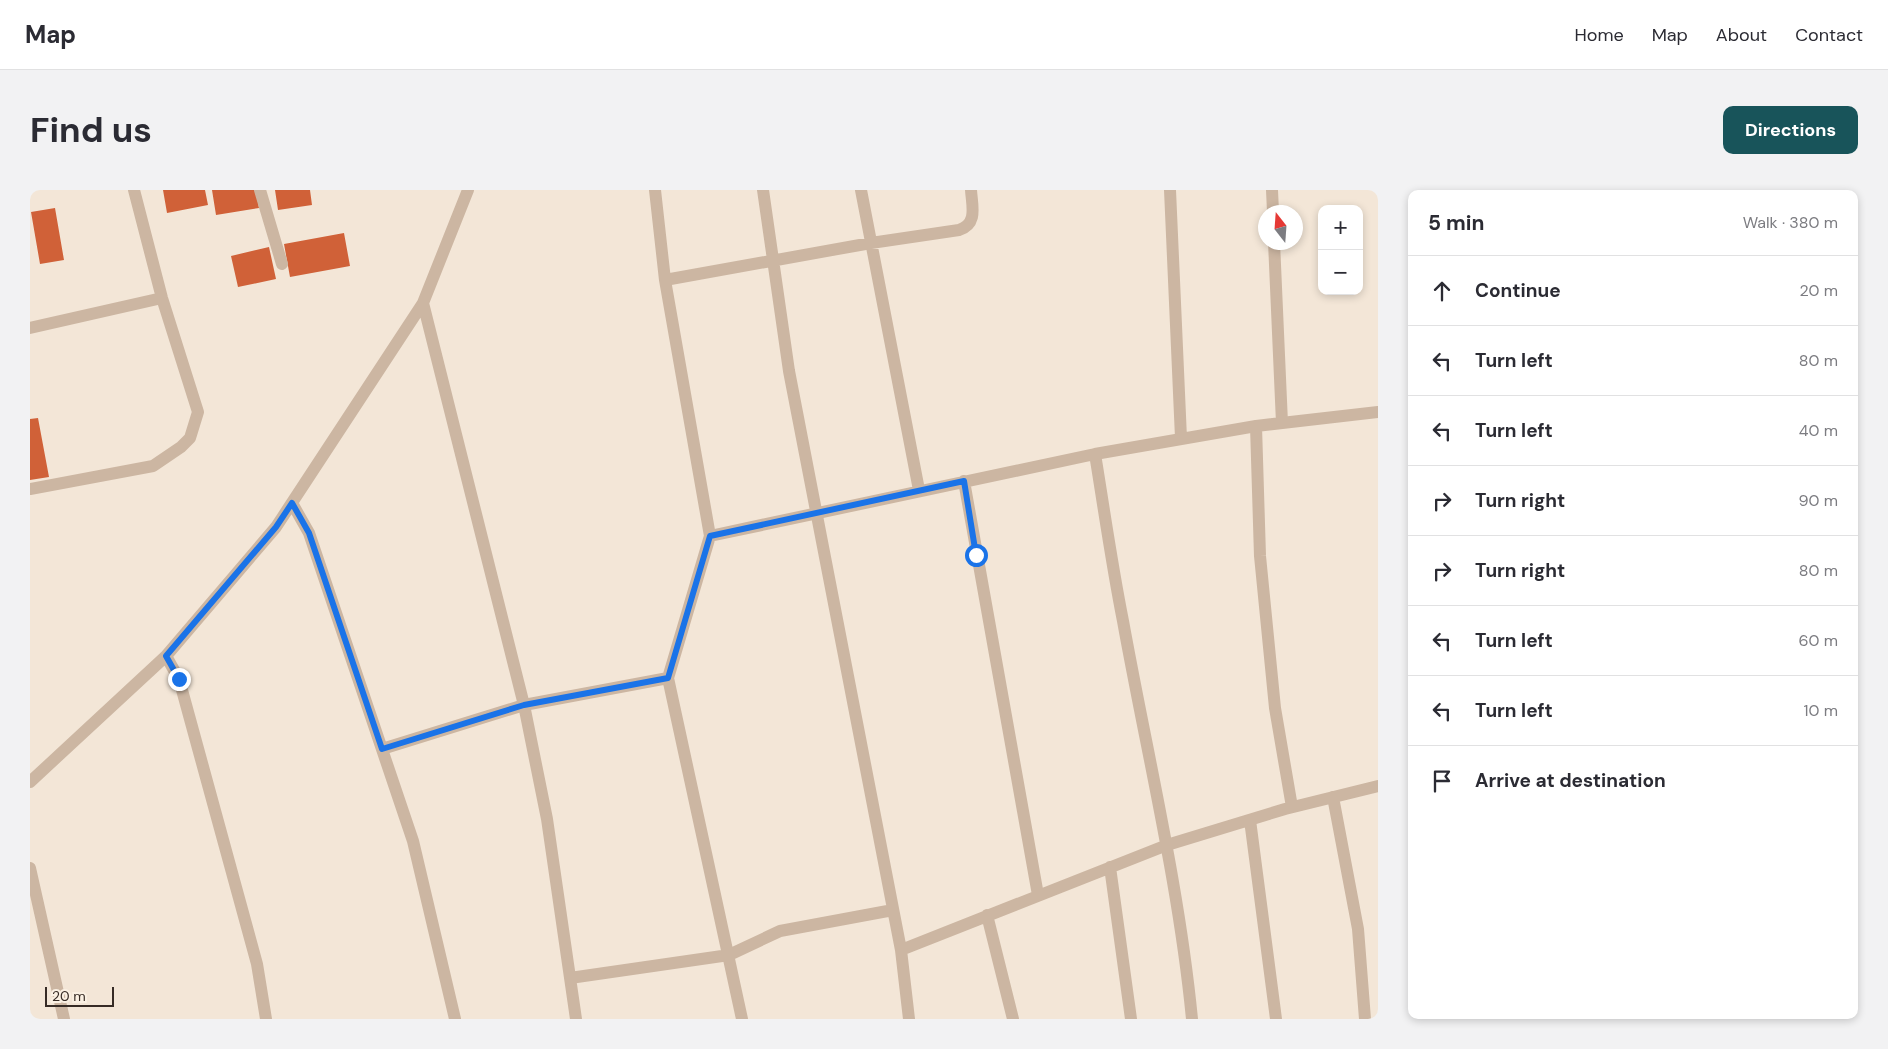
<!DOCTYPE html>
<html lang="en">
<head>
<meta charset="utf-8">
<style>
  :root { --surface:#fff; --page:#f2f2f3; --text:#2b2b33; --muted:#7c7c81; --line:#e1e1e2; --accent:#18545a }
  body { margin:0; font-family:"DM Sans",sans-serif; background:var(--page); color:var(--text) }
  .controls { position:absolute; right:15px; top:15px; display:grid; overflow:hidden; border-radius:10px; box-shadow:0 2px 8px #0003 }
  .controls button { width:45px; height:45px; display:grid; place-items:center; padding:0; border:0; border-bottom:1px solid var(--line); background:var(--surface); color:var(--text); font:25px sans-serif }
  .compass { position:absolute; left:1228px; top:15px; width:45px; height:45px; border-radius:50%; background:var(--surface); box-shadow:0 2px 8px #0003; rotate:343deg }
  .scale { position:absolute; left:15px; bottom:12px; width:69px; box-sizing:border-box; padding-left:5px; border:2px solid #362b25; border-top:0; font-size:14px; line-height:18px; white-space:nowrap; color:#362b25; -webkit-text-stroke:4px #faf0e3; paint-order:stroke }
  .stop { position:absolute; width:15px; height:15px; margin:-11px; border:4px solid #1a73e8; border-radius:50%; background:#fff }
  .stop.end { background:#1a73e8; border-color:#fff; box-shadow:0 1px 5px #0008 }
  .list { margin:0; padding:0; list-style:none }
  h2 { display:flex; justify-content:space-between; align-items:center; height:65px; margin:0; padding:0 20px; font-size:21px }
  h2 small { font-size:16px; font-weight:400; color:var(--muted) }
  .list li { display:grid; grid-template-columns:32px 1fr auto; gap:15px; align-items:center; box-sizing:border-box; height:70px; padding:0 20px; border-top:1px solid var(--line) }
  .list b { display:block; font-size:19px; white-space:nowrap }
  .list em { font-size:16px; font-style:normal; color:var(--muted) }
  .icon { flex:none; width:28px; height:28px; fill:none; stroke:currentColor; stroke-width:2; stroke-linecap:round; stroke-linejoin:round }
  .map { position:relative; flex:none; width:1348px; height:829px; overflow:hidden; border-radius:10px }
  header { display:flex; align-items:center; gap:30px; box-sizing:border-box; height:70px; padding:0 25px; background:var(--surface); border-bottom:1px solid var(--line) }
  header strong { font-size:24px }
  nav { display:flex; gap:28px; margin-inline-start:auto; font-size:18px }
  .intro { display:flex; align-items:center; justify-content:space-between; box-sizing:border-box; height:120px; padding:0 30px }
  h1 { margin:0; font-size:35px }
  .button { padding:12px 22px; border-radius:10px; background:var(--accent); color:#fff; font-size:18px; font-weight:700 }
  main { display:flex; gap:30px; padding:0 30px }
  aside { flex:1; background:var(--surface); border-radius:10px; box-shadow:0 2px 8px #0003 }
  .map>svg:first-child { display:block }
</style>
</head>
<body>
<header>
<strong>Map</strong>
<nav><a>Home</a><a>Map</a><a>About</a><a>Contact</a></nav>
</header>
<div class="intro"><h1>Find us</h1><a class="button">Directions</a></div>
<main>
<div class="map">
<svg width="1348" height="829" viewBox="0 0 1348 829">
  <rect width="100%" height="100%" fill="#f3e6d7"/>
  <path fill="#d06138" d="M133,0H175L178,15L137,23Z
    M182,0H226L229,18L186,25Z
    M245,0H280L282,15L248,20Z
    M25,18L34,70L10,74L1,22Z
    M314,43L320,76L260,87L254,54Z
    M239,57L246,89L208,97L201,66Z
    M8,228L19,287L0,290V229Z"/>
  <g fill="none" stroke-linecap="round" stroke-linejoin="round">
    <path stroke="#ccb6a2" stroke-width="12" d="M230,0L252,74
      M625,0L635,90L680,346L1065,264L1226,236L1348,222
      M733,0L759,181L871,760L879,829
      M831,0L889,300
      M1140,0L1151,248
      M1242,0L1243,22
      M1244,52L1252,233
      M635,90L841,53L929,40C948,34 942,16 941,0
      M393,113L494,515L517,629L546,829
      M0,138L132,108
      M1226,236L1230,366L1245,518L1262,617
      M1065,264C1074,319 1082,376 1093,431C1117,564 1149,695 1162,829
      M934,291L1008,705
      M0,299L123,276L151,257L160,248L168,222L132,108L104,0
      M262,313L279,343L383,651L425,829
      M136,466L149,489L227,774L236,829
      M638,488L712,829
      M352,559L494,515L638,488L680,346
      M0,592L136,466L246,337L393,113L438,0
      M1303,607L1328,739L1335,829
      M1220,630L1246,829
      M1080,677L1101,829
      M0,678L34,829
      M957,725L983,829
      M871,760L1137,655L1255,619L1348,596
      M540,788L699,765L750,741L863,720"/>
  </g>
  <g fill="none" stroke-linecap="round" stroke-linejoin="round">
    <path stroke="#1a73e8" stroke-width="6" d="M149,489L136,466L246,337L262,313L279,343L352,559L494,515L638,488L680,346L934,291L946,365"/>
  </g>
</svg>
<div class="controls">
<button>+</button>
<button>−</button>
</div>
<svg class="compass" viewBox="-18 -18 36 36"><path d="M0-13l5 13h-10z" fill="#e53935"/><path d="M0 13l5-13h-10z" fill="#7c7c81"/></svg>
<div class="scale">20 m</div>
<div class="stop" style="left:946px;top:365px"></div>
<div class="stop end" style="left:149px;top:489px"></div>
</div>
<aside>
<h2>5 min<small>Walk · 380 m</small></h2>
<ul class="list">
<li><svg class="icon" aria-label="ahead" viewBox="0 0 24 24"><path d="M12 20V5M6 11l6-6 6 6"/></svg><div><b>Continue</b></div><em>20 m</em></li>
<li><svg class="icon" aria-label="left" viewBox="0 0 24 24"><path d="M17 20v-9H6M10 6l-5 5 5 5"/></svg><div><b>Turn left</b></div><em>80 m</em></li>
<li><svg class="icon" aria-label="left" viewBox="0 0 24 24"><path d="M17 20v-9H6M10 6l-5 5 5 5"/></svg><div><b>Turn left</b></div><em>40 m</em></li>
<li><svg class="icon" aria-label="right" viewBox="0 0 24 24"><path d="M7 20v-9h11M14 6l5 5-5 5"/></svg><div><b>Turn right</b></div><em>90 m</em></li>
<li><svg class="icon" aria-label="right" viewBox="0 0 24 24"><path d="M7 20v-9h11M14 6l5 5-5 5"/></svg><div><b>Turn right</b></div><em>80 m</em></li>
<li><svg class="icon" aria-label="left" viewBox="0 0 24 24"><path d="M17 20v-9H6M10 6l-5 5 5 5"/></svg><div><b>Turn left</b></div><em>60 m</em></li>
<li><svg class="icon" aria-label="left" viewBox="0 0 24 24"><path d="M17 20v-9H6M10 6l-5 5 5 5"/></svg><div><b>Turn left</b></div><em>10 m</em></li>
<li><svg class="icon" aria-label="arrive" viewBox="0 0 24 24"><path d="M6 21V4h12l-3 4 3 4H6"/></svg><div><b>Arrive at destination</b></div></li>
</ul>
</aside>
</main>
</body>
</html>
